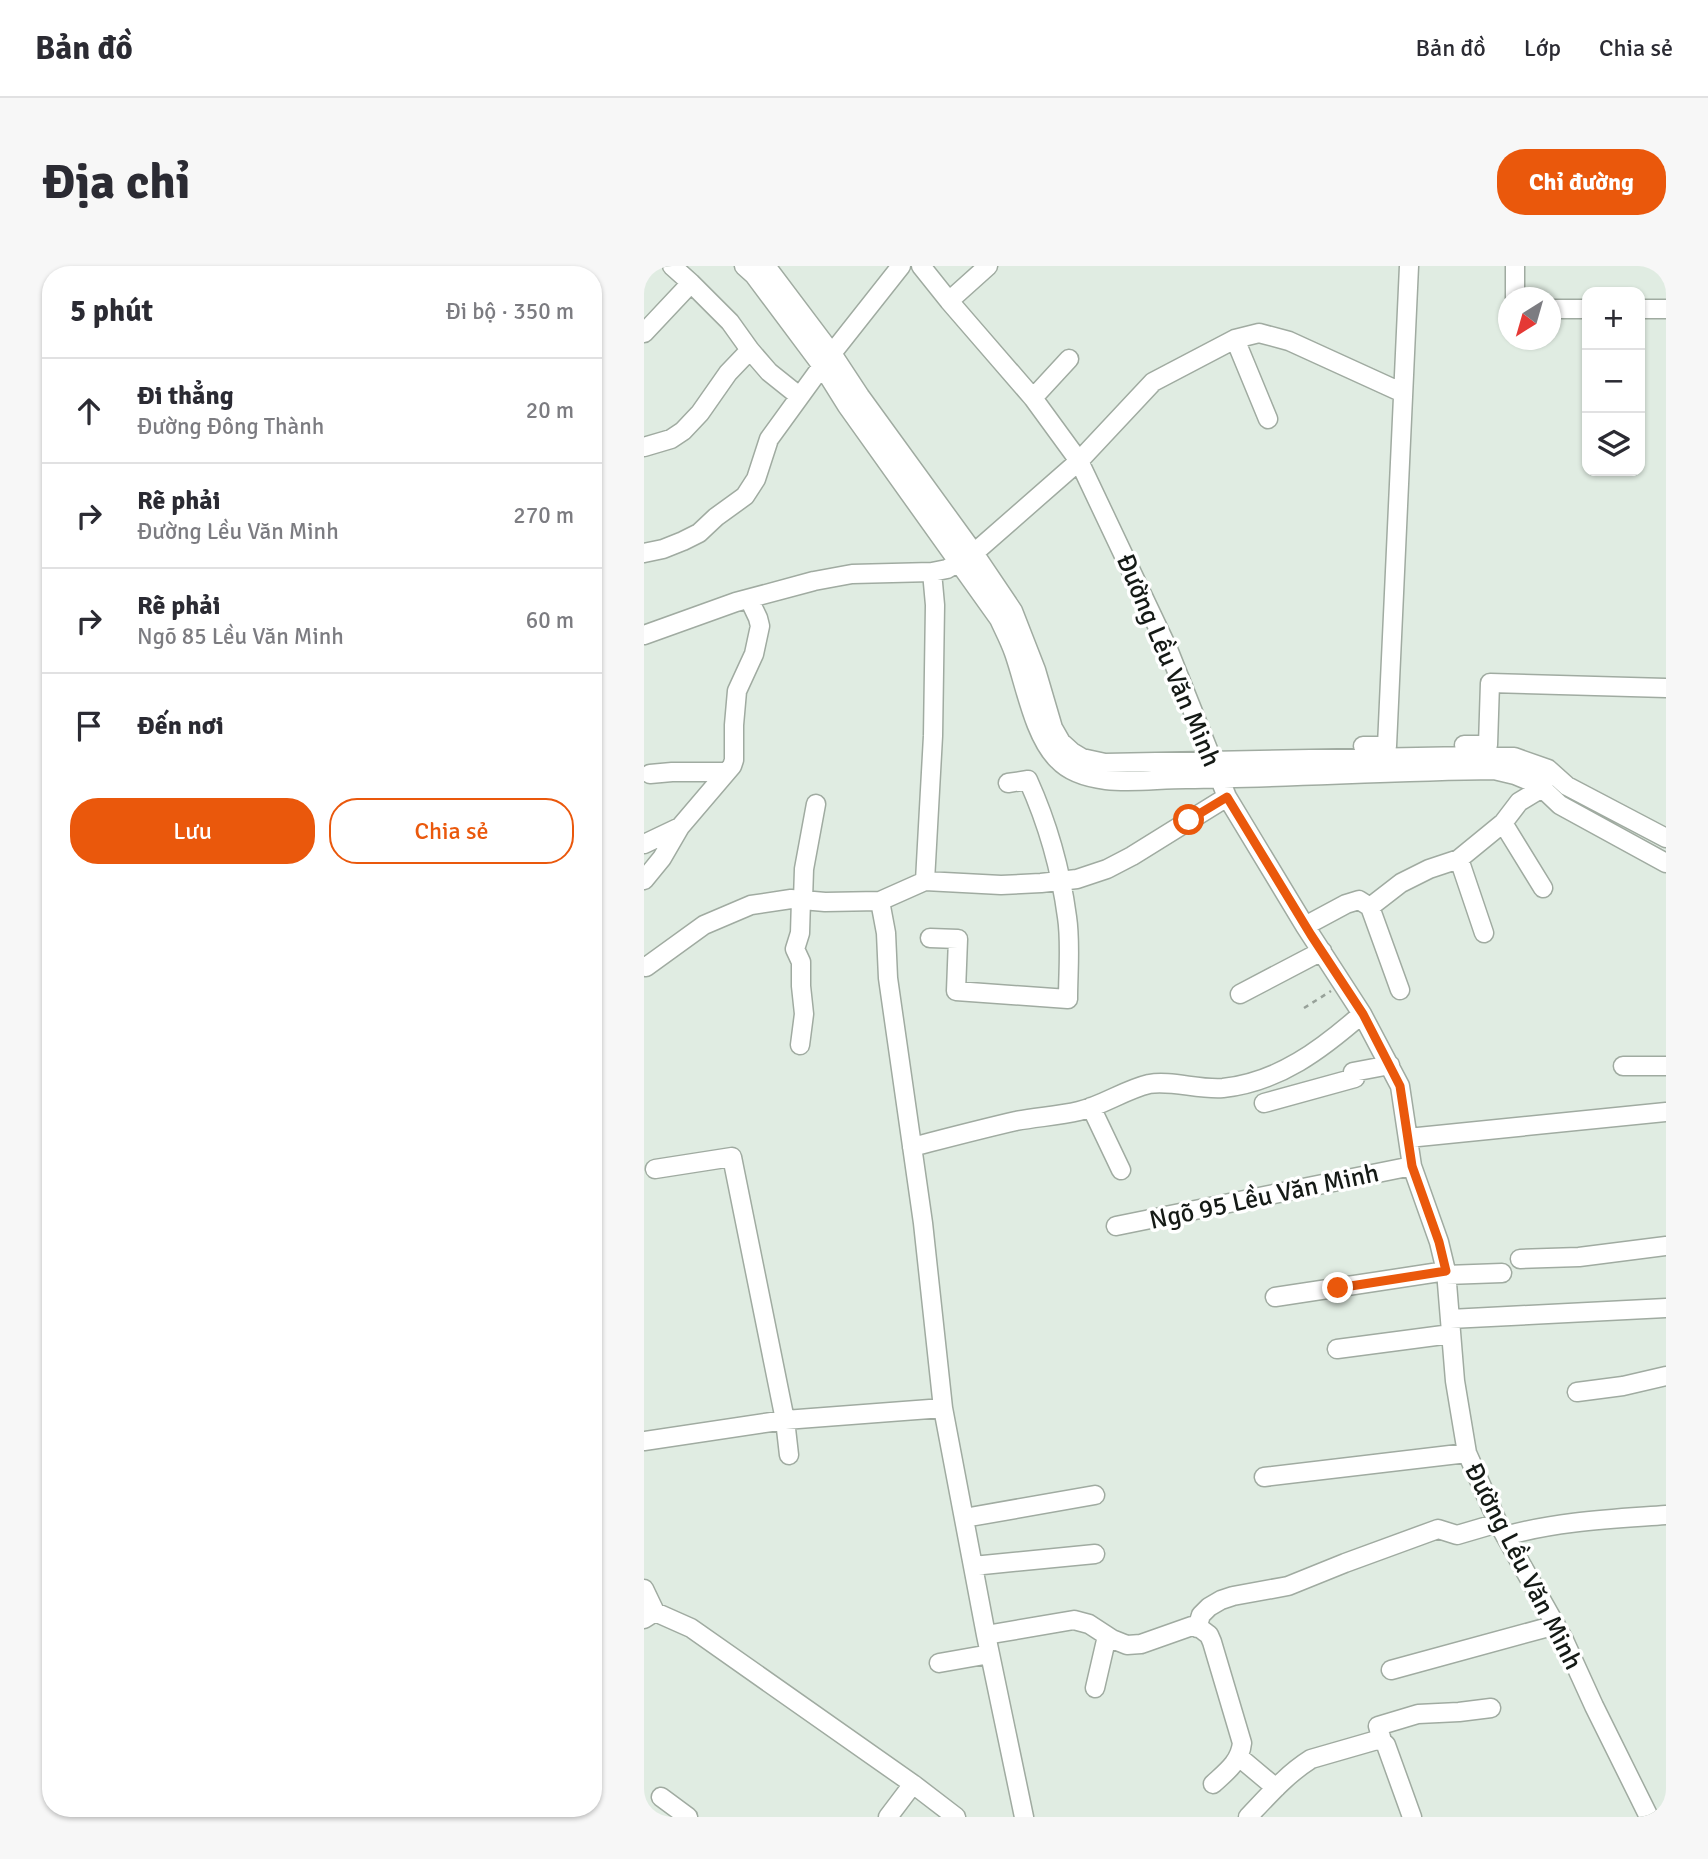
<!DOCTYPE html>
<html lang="vi">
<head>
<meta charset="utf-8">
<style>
  :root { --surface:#fff; --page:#f7f7f7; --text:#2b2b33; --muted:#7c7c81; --line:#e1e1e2; --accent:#ea580c }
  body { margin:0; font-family:Signika,sans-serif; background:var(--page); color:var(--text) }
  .controls { position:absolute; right:21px; top:21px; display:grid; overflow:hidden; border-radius:14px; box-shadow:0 2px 5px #0004 }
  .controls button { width:63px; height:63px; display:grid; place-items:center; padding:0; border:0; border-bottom:2px solid var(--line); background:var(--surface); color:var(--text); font:35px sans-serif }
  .compass { position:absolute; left:854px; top:21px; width:63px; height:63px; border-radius:50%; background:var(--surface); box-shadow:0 2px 5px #0004; rotate:217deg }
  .stop { position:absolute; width:21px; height:21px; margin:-16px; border:5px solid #ea580c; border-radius:50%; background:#fff }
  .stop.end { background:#ea580c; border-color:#fff; box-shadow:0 2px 7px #0008 }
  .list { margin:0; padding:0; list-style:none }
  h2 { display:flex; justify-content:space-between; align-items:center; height:91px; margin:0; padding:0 28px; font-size:30px }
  h2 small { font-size:23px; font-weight:400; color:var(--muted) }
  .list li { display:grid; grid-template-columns:46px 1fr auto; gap:21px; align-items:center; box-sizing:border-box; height:105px; padding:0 28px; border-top:2px solid var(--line) }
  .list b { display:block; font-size:26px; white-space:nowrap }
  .list p { margin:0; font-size:23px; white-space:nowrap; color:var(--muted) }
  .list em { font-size:23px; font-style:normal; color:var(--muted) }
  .actions { display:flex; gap:14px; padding:21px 28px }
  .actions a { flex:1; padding:16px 0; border:2px solid var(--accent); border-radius:28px; text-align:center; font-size:24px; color:var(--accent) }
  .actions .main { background:var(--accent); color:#fff }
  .icon { flex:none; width:38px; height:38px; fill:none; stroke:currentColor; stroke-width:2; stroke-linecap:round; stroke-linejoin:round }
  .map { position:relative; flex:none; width:1022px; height:1551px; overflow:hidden; border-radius:28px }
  header { display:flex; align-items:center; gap:42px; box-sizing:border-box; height:98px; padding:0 35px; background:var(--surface); border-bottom:2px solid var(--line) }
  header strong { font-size:33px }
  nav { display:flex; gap:38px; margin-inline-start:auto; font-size:24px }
  .intro { display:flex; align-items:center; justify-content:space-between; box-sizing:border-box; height:168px; padding:0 42px }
  h1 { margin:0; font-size:49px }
  .button { padding:18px 32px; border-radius:28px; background:var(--accent); color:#fff; font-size:24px; font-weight:700 }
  main { display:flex; gap:42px; padding:0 42px }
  aside { flex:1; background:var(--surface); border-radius:28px; box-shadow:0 2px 5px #0004 }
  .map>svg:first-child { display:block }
</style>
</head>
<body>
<header>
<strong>Bản đồ</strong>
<nav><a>Bản đồ</a><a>Lớp</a><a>Chia sẻ</a></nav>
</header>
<div class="intro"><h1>Địa chỉ</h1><a class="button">Chỉ đường</a></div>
<main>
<aside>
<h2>5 phút<small>Đi bộ · 350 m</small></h2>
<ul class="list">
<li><svg class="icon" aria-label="ahead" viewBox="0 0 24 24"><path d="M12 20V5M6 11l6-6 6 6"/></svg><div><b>Đi thẳng</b><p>Đường Đông Thành</p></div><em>20 m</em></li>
<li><svg class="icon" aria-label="right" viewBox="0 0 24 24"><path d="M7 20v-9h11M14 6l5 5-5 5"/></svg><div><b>Rẽ phải</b><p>Đường Lều Văn Minh</p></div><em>270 m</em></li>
<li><svg class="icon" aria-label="right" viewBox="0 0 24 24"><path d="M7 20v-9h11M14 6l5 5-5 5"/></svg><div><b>Rẽ phải</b><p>Ngõ 85 Lều Văn Minh</p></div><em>60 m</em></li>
<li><svg class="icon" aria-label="arrive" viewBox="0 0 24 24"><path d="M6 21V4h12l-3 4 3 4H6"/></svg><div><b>Đến nơi</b></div></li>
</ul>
<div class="actions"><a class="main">Lưu</a><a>Chia sẻ</a></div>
</aside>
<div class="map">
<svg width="1022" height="1551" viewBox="0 0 1022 1551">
  <rect width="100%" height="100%" fill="#e0ece2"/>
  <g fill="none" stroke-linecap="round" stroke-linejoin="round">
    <g stroke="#a0aba1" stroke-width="21">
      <path id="minor" d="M28,0L47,17
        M100,0L110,9L178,100L203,140L355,353C360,364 366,375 370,387C381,418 390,471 414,494C426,507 445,512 462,514C488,517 515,513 542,513C644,512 747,505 850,504L871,509L888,516L898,522L916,539L1022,597
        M122,0L189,89L216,130L330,287L369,345L392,404L409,462L417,476L428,486L438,492L461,497L827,490L870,491L904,503L923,520L1022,572
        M277,0L305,35L389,132L435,195L524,383L583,531L661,660L718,748L756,820L768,900L795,976L802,1005L811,1115L823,1187L854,1257L920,1374L950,1440L1005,1551
        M871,32V0
        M305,35L344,0
        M906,43H943
        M996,43H1022
        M0,67L47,17L86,56L106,84L84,107L56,147L39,165L27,173L0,181
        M591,73L624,153
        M106,84L125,106L155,130
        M389,132L425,93
        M0,287L19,283L39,275L55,267L72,251L101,230L112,213L125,173L178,100L257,0
        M0,369L92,336L170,315L208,308L288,306L303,303L330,287L435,195L509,116L591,73L615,67L645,75L759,127
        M820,479H844L846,417L1022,422
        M719,480H743L765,0
        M6,508L28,506H82
        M859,557L899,622
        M0,578L36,561
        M815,593L840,667
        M0,614L18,592L36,561L88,500L90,494V459L93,425L110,388L116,360L114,352L105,333
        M281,615L289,470L291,339L288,306
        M159,634L160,603L172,538
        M236,635L242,667L244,712L279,957L299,1142L342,1369L380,1551
        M726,641L756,724
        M661,660L702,638L715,634L726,641L757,617L785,603L815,593L859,557L875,536L898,522L901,513
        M286,672L314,673L312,725L424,733C424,706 427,677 423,651C417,606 403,556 384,514L364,517
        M0,700L2,701L60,659L107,639L147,633L181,636L236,635L281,615L357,619L397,617L433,613L463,603L488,590L583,531
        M596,728L678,685
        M156,779L160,748L157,720V696L151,683L156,667L157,634
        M979,800H1022
        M620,837L711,812L709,806L746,799
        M447,841L477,904
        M764,872L1022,846
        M268,881C303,872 337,863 372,855C393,851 414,850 435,845C460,839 480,824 505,818C527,814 555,824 579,822C635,816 678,783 718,748
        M11,903L88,891L141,1154L145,1189
        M472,960L768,900
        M876,993L935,991L1022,980
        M802,1009L858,1007
        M631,1031L802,1005
        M806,1053L1022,1042
        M693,1083L807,1068
        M933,1126L979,1120L1022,1110
        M0,1175L141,1154L299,1142
        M620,1211L823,1187
        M320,1252L451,1229
        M861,1270C914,1255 968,1253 1022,1249
        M329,1300L451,1288
        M0,1323L11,1346
        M0,1353L11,1346L47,1362L269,1518L312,1551
        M553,1362L557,1349L565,1341L577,1334L589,1330L644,1320L701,1297L794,1263L813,1269L854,1257
        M342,1369L430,1354L445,1358L468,1373L483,1379L497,1378L548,1360L557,1363L565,1369L568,1376L598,1477C596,1496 582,1506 569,1518
        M295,1397L346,1388
        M747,1404L912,1359
        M451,1422L463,1370
        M738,1475L734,1460L774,1448L815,1446L847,1442
        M595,1491L632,1522
        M17,1531L44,1551
        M244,1551L269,1518
        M604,1551C623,1531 643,1508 667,1493L733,1474L738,1475L742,1479L768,1551"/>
    </g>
    <path stroke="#97a199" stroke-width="2.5" stroke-dasharray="5 5" stroke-linecap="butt" d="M660,742L687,725"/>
    <use href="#minor" stroke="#fff" stroke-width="18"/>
  </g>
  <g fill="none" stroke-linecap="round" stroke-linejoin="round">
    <path stroke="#ea580c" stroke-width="9" d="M545,554L583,531L667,669L719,748L756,820L768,900L795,976L802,1005L694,1022"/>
  </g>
  <g text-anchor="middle" stroke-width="7" stroke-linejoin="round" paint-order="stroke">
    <g font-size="26" fill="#151a16" stroke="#fff">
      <text transform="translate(525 394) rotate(67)" y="9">Đường Lều Văn Minh</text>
      <text transform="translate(620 930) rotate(-12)" y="9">Ngõ 95 Lều Văn Minh</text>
      <text transform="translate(880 1300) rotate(63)" y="9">Đường Lều Văn Minh</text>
    </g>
  </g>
</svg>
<div class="controls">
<button>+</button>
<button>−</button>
<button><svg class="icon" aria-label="layers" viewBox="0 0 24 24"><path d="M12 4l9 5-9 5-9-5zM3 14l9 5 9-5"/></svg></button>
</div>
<svg class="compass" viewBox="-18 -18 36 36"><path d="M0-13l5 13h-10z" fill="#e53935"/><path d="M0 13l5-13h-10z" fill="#7c7c81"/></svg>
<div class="stop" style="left:545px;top:554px"></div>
<div class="stop end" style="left:694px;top:1022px"></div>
</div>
</main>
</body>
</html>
